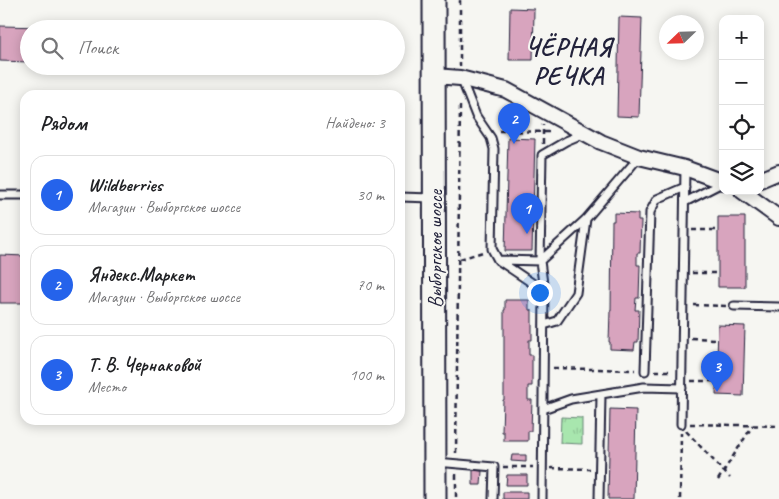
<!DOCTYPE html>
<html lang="ru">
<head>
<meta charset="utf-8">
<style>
  :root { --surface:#fff; --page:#f6f6f6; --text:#202124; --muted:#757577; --line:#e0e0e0; --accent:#2563eb }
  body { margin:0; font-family:Caveat,sans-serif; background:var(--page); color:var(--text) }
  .controls { position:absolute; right:15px; top:15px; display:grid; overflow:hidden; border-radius:10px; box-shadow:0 2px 12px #0003 }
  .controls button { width:45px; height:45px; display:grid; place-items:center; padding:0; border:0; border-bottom:1px solid var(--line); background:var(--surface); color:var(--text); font:25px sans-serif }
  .compass { position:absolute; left:659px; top:15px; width:45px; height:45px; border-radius:50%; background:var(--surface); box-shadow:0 2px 12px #0003; rotate:247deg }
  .you { position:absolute; left:539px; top:292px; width:18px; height:18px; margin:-12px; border:4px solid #fff; border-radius:50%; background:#1a73e8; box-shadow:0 0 0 8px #1a73e833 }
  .badge { display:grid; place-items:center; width:32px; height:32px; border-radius:50%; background:var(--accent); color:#fff; font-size:16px; font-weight:700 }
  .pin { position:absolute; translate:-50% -41px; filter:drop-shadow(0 1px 2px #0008) }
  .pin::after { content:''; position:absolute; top:26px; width:18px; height:15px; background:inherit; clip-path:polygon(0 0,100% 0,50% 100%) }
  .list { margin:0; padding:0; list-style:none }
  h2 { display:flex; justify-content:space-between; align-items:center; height:65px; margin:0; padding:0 20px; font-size:21px }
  h2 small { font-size:16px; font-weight:400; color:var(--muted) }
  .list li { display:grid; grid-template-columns:32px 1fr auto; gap:15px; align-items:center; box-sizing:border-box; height:80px; margin:0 10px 10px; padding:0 10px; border:1px solid var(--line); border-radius:15px }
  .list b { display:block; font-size:19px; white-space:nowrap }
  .list p { margin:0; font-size:16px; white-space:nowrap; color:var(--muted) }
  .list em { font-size:16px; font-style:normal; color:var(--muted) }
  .icon { flex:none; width:28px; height:28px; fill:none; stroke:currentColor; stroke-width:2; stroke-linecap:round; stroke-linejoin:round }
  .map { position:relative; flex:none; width:779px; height:499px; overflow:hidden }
  .search { position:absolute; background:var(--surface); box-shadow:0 2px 12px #0003; left:20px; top:20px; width:385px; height:55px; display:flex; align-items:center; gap:12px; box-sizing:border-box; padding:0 18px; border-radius:28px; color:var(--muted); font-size:19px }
  .panel { position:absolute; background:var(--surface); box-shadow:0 2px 12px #0003; left:20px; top:90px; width:385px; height:335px; border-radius:15px }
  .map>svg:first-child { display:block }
</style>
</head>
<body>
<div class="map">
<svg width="779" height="499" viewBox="0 0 779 499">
  <defs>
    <pattern id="grass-tufts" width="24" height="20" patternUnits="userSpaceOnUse" patternTransform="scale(1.25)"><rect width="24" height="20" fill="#a8e6ae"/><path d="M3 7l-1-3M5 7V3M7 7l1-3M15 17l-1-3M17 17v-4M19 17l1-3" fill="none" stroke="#90c597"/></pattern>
  </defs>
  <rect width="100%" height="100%" fill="#f6f6f2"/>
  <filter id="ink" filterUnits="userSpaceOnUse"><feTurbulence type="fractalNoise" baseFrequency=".02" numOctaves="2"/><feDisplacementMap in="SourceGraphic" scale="10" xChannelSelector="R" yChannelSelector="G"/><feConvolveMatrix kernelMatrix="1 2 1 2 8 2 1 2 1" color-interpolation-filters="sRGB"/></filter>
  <g filter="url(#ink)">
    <path fill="url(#grass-tufts)" stroke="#658474" d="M561,417L582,418V444L560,443Z"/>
    <path fill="#d8a4be" stroke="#22223b" d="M510,8L534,9L533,60H509Z
      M619,17L642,18L639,117L617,116Z
      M0,26L88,28V29H29V62L0,61Z
      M508,138L535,139L532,251H505Z
      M614,213L638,214V221H641L640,253H637V265H640L639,298H636L635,310H639L638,342H635L634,350L610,349V342H609L610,311H611L612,221H614Z
      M718,217H745V287H718Z
      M0,255L25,256V303H0Z
      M505,300H529V310H532V340H529V355H532V386H528V400H532L531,431H528V441H504V432H502L503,400H504V310H505Z
      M718,325L745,326L743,396L716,395Z
      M610,409L636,410L634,499H608Z
      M512,455H526V462L511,461Z
      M473,470L482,471L481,485H473Z
      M507,475H527V485H506Z
      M503,492H527V499H503Z"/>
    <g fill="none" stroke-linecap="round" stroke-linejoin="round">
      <g stroke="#22223b" stroke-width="11">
        <path id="service" d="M461,78L476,116L491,138L494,149L492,249L498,260L540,261L586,219L639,157
          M0,195H25
          M400,197L432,198
          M685,202L722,183
          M498,260L544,291
          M734,306L779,307
          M544,325L557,321L576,293L586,219
          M645,371L650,212L657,199L685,187
          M543,409L571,399L644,387L682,388
          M681,424L685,168
          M436,462L494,467L493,499
          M542,499L544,291L540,261L542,155L566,141L585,133
          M599,499L601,395"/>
      </g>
      <g stroke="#22223b" stroke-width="18">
        <path id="minor" d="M435,76L460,78L506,90L601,142L639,157L685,168L723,182
          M760,180L779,172
          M742,191L779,218"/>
      </g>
      <g stroke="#22223b" stroke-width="25">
        <path id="primary" d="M434,0L435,499"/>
      </g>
      <path stroke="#22223b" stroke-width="2.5" stroke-dasharray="5 4" stroke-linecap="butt" d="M460,0V66
        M499,131L553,132
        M543,144V124
        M692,230H718
        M460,259L483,252
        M692,273H718
        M694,305L726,306
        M691,338L717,339
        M553,368L635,370
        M655,371H672
        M691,381H717
        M690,424L779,426
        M686,431L730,478
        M456,453L460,106
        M503,467H533
        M551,468L590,469
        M456,474V499
        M718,480L753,425
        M680,499L681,433"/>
      <use href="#service" stroke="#f6f6f2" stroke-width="7"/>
      <use href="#minor" stroke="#f6f6f2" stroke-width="14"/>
      <use href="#primary" stroke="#f6f6f2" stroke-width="21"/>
    </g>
  </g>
  <g text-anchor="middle" stroke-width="4" stroke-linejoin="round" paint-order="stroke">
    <g font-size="20" fill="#22223b" stroke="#f6f6f2">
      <text transform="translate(435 249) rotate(-90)" y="7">Выборгское шоссе</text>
    </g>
    <g font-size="25" font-weight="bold" letter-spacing="1" fill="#22223b" stroke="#f6f6f2">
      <text x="569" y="55">ЧЁРНАЯ<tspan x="569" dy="29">РЕЧКА</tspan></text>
    </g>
  </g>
</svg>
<div class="controls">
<button>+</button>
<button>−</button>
<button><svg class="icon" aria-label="locate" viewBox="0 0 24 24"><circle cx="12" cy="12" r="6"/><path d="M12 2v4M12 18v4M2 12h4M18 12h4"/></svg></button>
<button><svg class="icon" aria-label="layers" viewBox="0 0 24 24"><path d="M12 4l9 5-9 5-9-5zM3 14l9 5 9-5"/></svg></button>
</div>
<svg class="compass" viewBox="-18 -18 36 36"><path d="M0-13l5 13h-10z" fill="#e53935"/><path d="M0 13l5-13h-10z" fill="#757577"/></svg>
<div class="you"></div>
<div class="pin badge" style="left:527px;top:234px">1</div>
<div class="pin badge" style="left:514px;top:144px">2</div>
<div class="pin badge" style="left:717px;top:392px">3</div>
<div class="search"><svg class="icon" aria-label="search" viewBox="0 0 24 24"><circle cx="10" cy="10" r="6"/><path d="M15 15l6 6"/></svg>Поиск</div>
<section class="panel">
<h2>Рядом<small>Найдено: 3</small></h2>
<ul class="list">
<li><span class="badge">1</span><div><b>Wildberries</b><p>Магазин · Выборгское шоссе</p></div><em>30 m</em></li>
<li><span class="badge">2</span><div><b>Яндекс.Маркет</b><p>Магазин · Выборгское шоссе</p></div><em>70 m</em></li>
<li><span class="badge">3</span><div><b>Т. В. Чернаковой</b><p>Место</p></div><em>100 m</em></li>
</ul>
</section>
</div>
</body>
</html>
